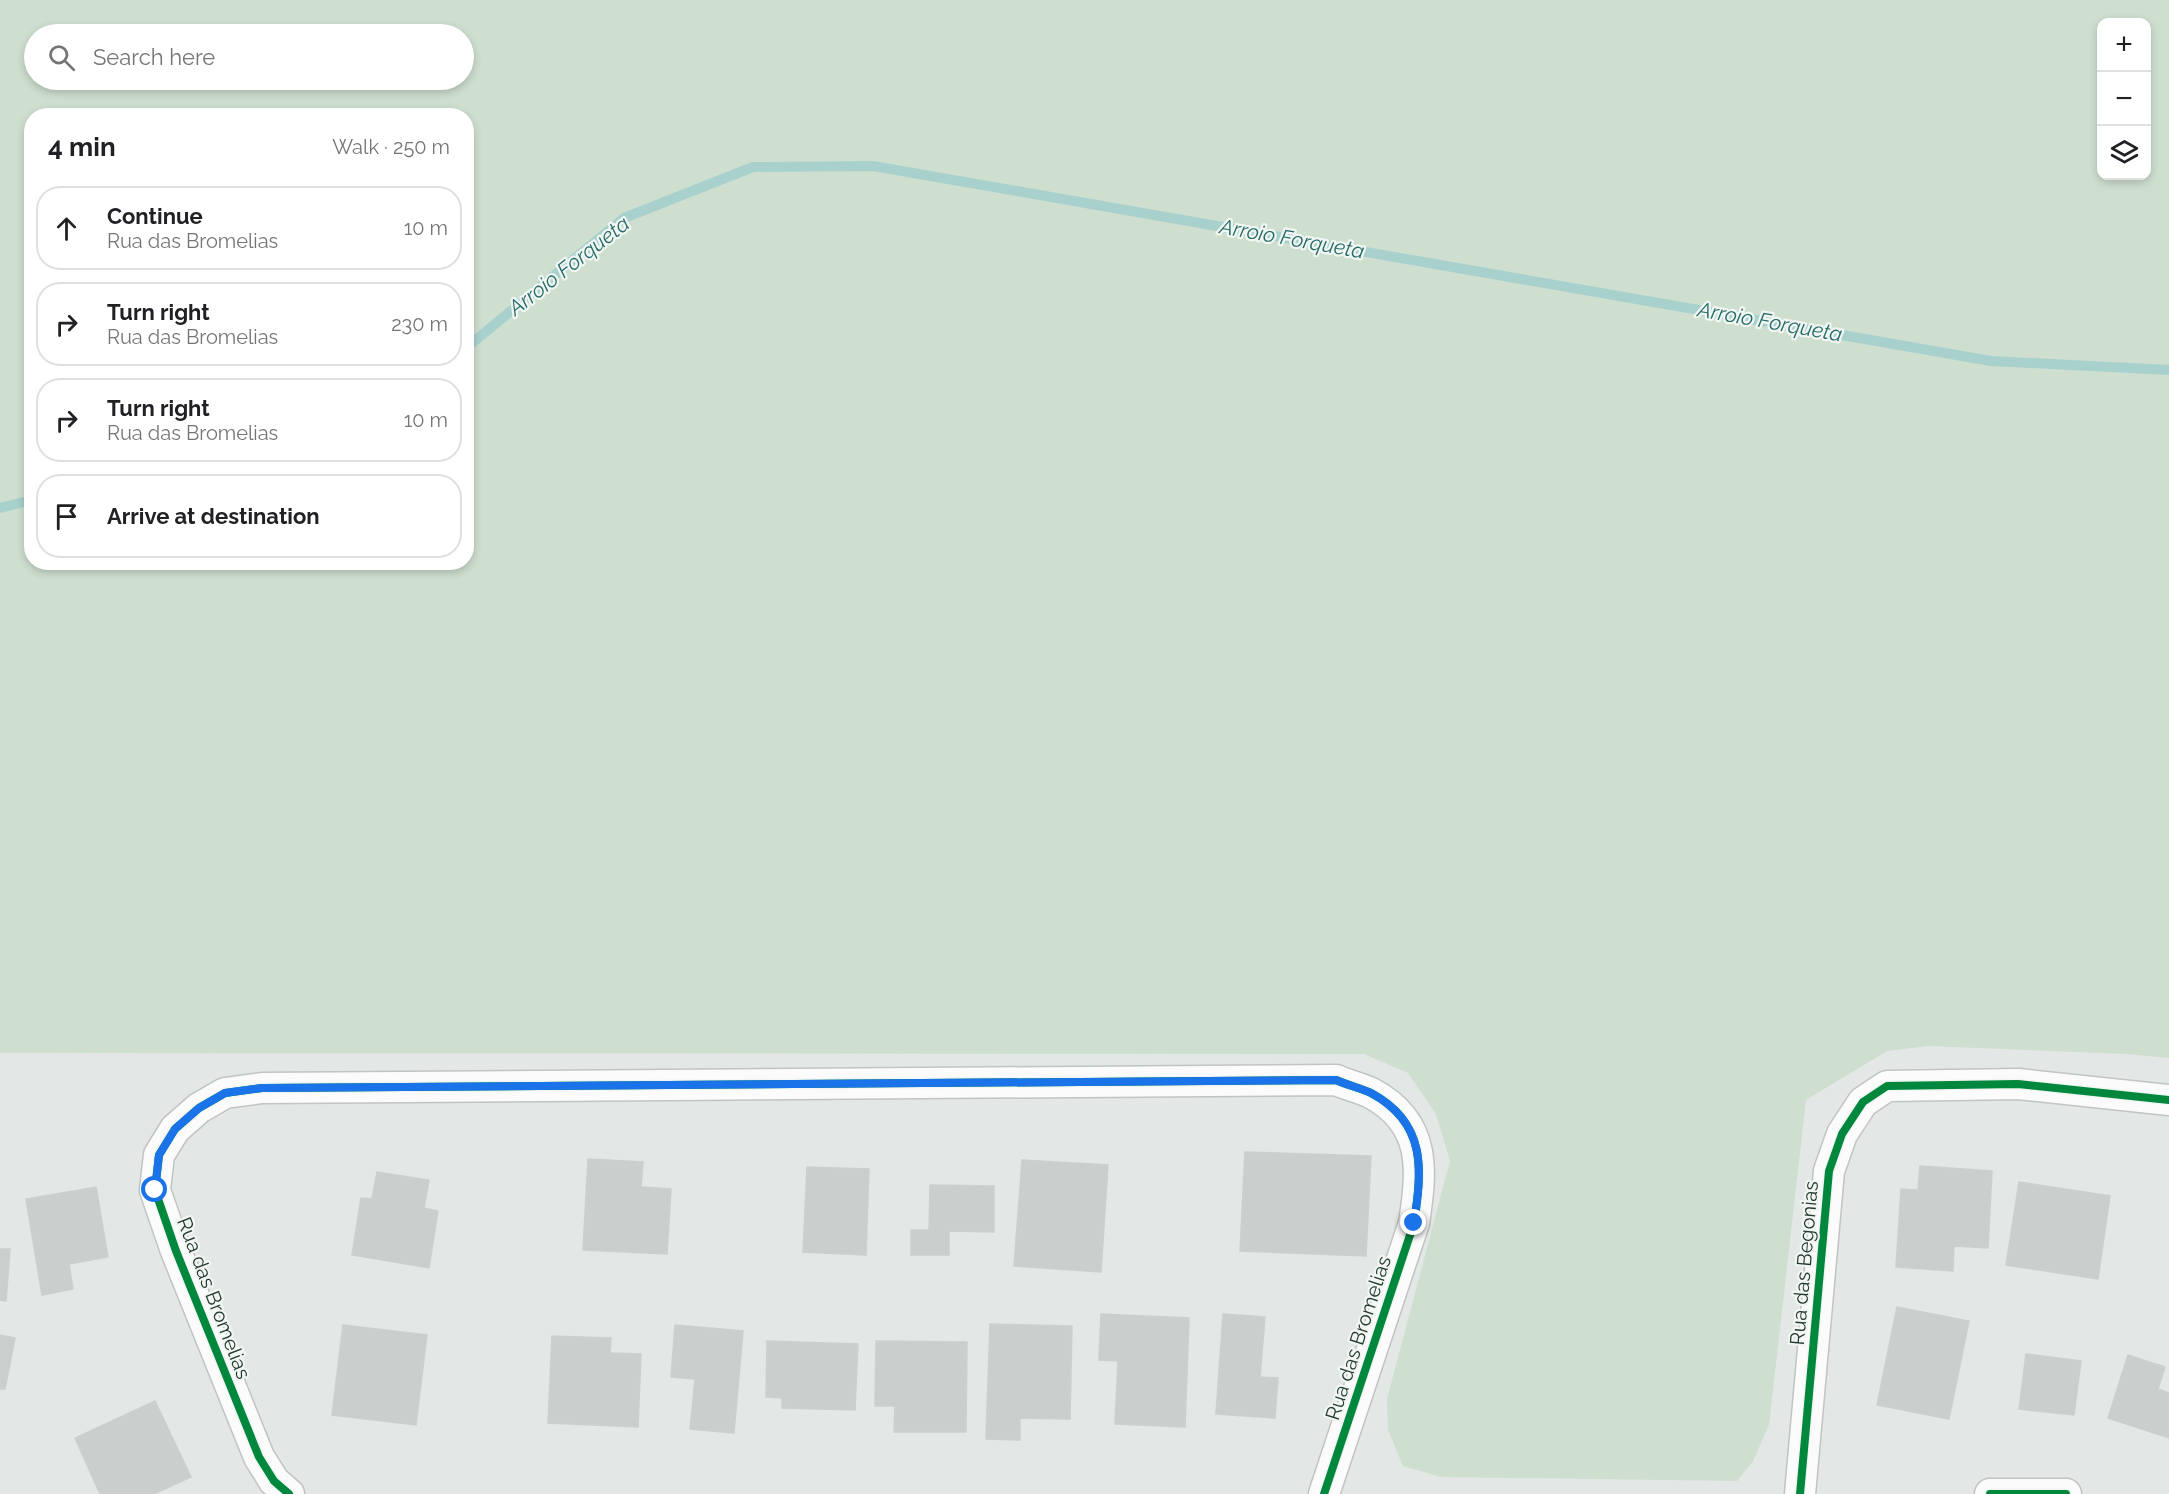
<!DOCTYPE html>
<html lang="en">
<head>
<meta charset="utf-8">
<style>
  :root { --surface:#fff; --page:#f6f6f6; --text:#202124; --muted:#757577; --line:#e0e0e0 }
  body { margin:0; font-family:Raleway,sans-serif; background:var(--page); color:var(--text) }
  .controls { position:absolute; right:18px; top:18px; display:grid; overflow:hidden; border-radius:12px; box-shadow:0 3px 9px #0003 }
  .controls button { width:54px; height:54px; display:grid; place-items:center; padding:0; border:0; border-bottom:2px solid var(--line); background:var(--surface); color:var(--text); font:30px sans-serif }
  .stop { position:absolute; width:18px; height:18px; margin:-14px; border:4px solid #1a73e8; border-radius:50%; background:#fff }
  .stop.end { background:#1a73e8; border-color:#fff; box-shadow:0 2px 6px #0008 }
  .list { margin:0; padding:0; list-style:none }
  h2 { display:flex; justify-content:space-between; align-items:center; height:78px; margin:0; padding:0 24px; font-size:26px }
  h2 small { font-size:20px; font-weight:400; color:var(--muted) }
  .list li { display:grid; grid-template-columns:39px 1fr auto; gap:18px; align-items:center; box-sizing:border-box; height:84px; margin:0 12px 12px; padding:0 12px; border:2px solid var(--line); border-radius:24px }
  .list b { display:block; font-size:22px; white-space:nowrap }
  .list p { margin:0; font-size:20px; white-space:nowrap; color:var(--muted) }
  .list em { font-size:20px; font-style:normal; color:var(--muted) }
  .icon { flex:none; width:33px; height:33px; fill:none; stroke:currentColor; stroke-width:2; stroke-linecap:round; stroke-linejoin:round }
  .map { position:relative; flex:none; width:2169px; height:1494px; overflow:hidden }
  .search { position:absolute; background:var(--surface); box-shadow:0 3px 9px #0003; left:24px; top:24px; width:450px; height:66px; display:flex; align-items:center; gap:15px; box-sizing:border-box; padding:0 21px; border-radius:33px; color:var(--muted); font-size:22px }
  .panel { position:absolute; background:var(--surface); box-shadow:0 3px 9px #0003; left:24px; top:108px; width:450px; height:462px; border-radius:24px }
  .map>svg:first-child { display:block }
</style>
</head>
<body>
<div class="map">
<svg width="2169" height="1494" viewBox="0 0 2169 1494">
  <rect width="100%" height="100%" fill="#e3e7e5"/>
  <path fill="#cedfcf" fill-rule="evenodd" d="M0,0H2169V1058L2126,1054L1929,1046L1887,1051L1806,1100L1769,1425L1753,1461L1737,1481L1441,1477L1403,1466L1388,1430L1387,1399L1450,1161L1436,1114L1408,1073L1364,1054L0,1053ZM2102,22H2146V176H2102ZM34,34H464V80H34ZM32,116H466V562H32Z"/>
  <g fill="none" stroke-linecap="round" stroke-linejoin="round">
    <path stroke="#a8d1ce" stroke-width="10" d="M466,348L624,218L753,167L873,166L1991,361L2169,370
      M0,508L32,500"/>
  </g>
  <path fill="#cacecc" stroke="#ccd0cd" stroke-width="1.5" d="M1245,1152L1371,1156L1366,1256L1240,1251Z
    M588,1159L643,1162L641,1187L671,1189L667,1254L583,1250Z
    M1022,1160L1108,1165L1101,1272L1014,1266Z
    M1920,1166L1992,1171L1988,1248L1954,1246L1953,1271L1896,1267L1901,1189L1918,1190Z
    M807,1167L869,1169L866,1255L803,1252Z
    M377,1172L429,1180L424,1208L438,1211L429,1268L352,1255L361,1198L372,1199Z
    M2019,1182L2110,1196L2098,1279L2006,1265Z
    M930,1185L994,1186V1232L949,1231V1255H911V1230H929Z
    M96,1187L108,1257L69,1264L73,1289L42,1295L26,1199Z
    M0,1249H10L6,1301L0,1300Z
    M1897,1307L1969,1321L1949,1419L1877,1405Z
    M1101,1314L1189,1318L1185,1427L1115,1424L1118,1361L1099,1360Z
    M1223,1314L1265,1317L1260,1377L1278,1378L1275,1418L1216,1414Z
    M990,1324L1072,1326L1070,1419L1020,1418V1440L986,1439Z
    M343,1325L427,1335L416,1425L332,1415Z
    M675,1325L743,1331L734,1433L690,1429L695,1379L671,1377Z
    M0,1335L15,1338L5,1389H0Z
    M552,1336L611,1338L610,1353L641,1354L638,1427L548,1423Z
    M767,1341L858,1344L855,1410L782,1408V1398L766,1397Z
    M876,1341L967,1342L966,1432H894L895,1406H875Z
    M2026,1354L2081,1361L2074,1415L2019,1409Z
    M2128,1355L2165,1367L2158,1389L2169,1393V1438L2108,1418Z
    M155,1401L191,1477L154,1494H100L75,1438Z"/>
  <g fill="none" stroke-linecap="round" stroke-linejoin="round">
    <g stroke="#c0c4c2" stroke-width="33">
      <path id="minor" d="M289,1494L274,1481L259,1457L176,1251L155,1190L159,1155L175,1129L199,1108L225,1093L262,1088L1336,1080C1347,1085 1361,1088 1371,1093C1427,1123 1422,1170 1414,1223L1324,1494
        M1800,1494L1829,1171L1842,1134L1863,1102L1887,1086L2018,1084L2169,1100
        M1990,1494H2066"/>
    </g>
    <use href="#minor" stroke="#fbfbfb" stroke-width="30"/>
    <g stroke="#f1f6f2" stroke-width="11">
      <path id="cycleway" d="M289,1494L274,1481L259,1457L176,1251L155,1190L159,1155L175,1129L199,1108L225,1093L262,1088L1336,1080C1347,1085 1361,1088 1371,1093C1427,1123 1422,1170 1414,1223L1324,1494
        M1800,1494L1829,1171L1842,1134L1863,1102L1887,1086L2018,1084L2169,1100
        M1990,1494H2066"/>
    </g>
    <use href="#cycleway" stroke="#00873e" stroke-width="8"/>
  </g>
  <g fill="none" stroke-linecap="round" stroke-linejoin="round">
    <path stroke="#1a73e8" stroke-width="8" d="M155,1190L159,1155L175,1129L199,1108L225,1093L262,1088L1336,1080C1347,1085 1360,1088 1371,1093C1427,1123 1422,1170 1414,1223"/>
  </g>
  <g text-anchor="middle" stroke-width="4.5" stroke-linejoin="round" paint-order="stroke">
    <g font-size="20" fill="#23382e" stroke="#f1f6f2">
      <text transform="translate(1804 1263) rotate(-85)" y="7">Rua das Begonias</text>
      <text transform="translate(214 1298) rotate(69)" y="7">Rua das Bromelias</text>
      <text transform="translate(1358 1338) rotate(-72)" y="7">Rua das Bromelias</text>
    </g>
    <g font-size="21" font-style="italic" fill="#256c68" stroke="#f1f6f2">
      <text transform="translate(1292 239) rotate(10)" y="7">Arroio Forqueta</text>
      <text transform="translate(569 266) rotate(-38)" y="7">Arroio Forqueta</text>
      <text transform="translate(1770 322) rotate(10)" y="7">Arroio Forqueta</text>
    </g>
  </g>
</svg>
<div class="controls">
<button>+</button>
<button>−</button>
<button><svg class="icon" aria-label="layers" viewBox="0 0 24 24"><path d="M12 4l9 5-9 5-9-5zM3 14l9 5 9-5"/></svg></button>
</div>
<div class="stop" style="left:155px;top:1190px"></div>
<div class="stop end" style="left:1414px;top:1223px"></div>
<div class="search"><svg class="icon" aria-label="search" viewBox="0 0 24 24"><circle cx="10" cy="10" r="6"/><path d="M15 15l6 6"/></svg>Search here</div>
<section class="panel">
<h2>4 min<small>Walk · 250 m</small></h2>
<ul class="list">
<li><svg class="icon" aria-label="ahead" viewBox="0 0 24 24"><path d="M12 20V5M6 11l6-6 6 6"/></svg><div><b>Continue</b><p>Rua das Bromelias</p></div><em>10 m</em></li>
<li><svg class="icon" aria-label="right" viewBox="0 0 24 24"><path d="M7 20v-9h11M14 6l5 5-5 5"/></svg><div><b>Turn right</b><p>Rua das Bromelias</p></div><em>230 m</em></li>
<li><svg class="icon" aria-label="right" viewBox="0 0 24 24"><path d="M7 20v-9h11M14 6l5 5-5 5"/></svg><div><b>Turn right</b><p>Rua das Bromelias</p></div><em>10 m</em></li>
<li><svg class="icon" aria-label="arrive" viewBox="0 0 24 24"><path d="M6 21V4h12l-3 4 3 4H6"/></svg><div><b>Arrive at destination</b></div></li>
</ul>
</section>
</div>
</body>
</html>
